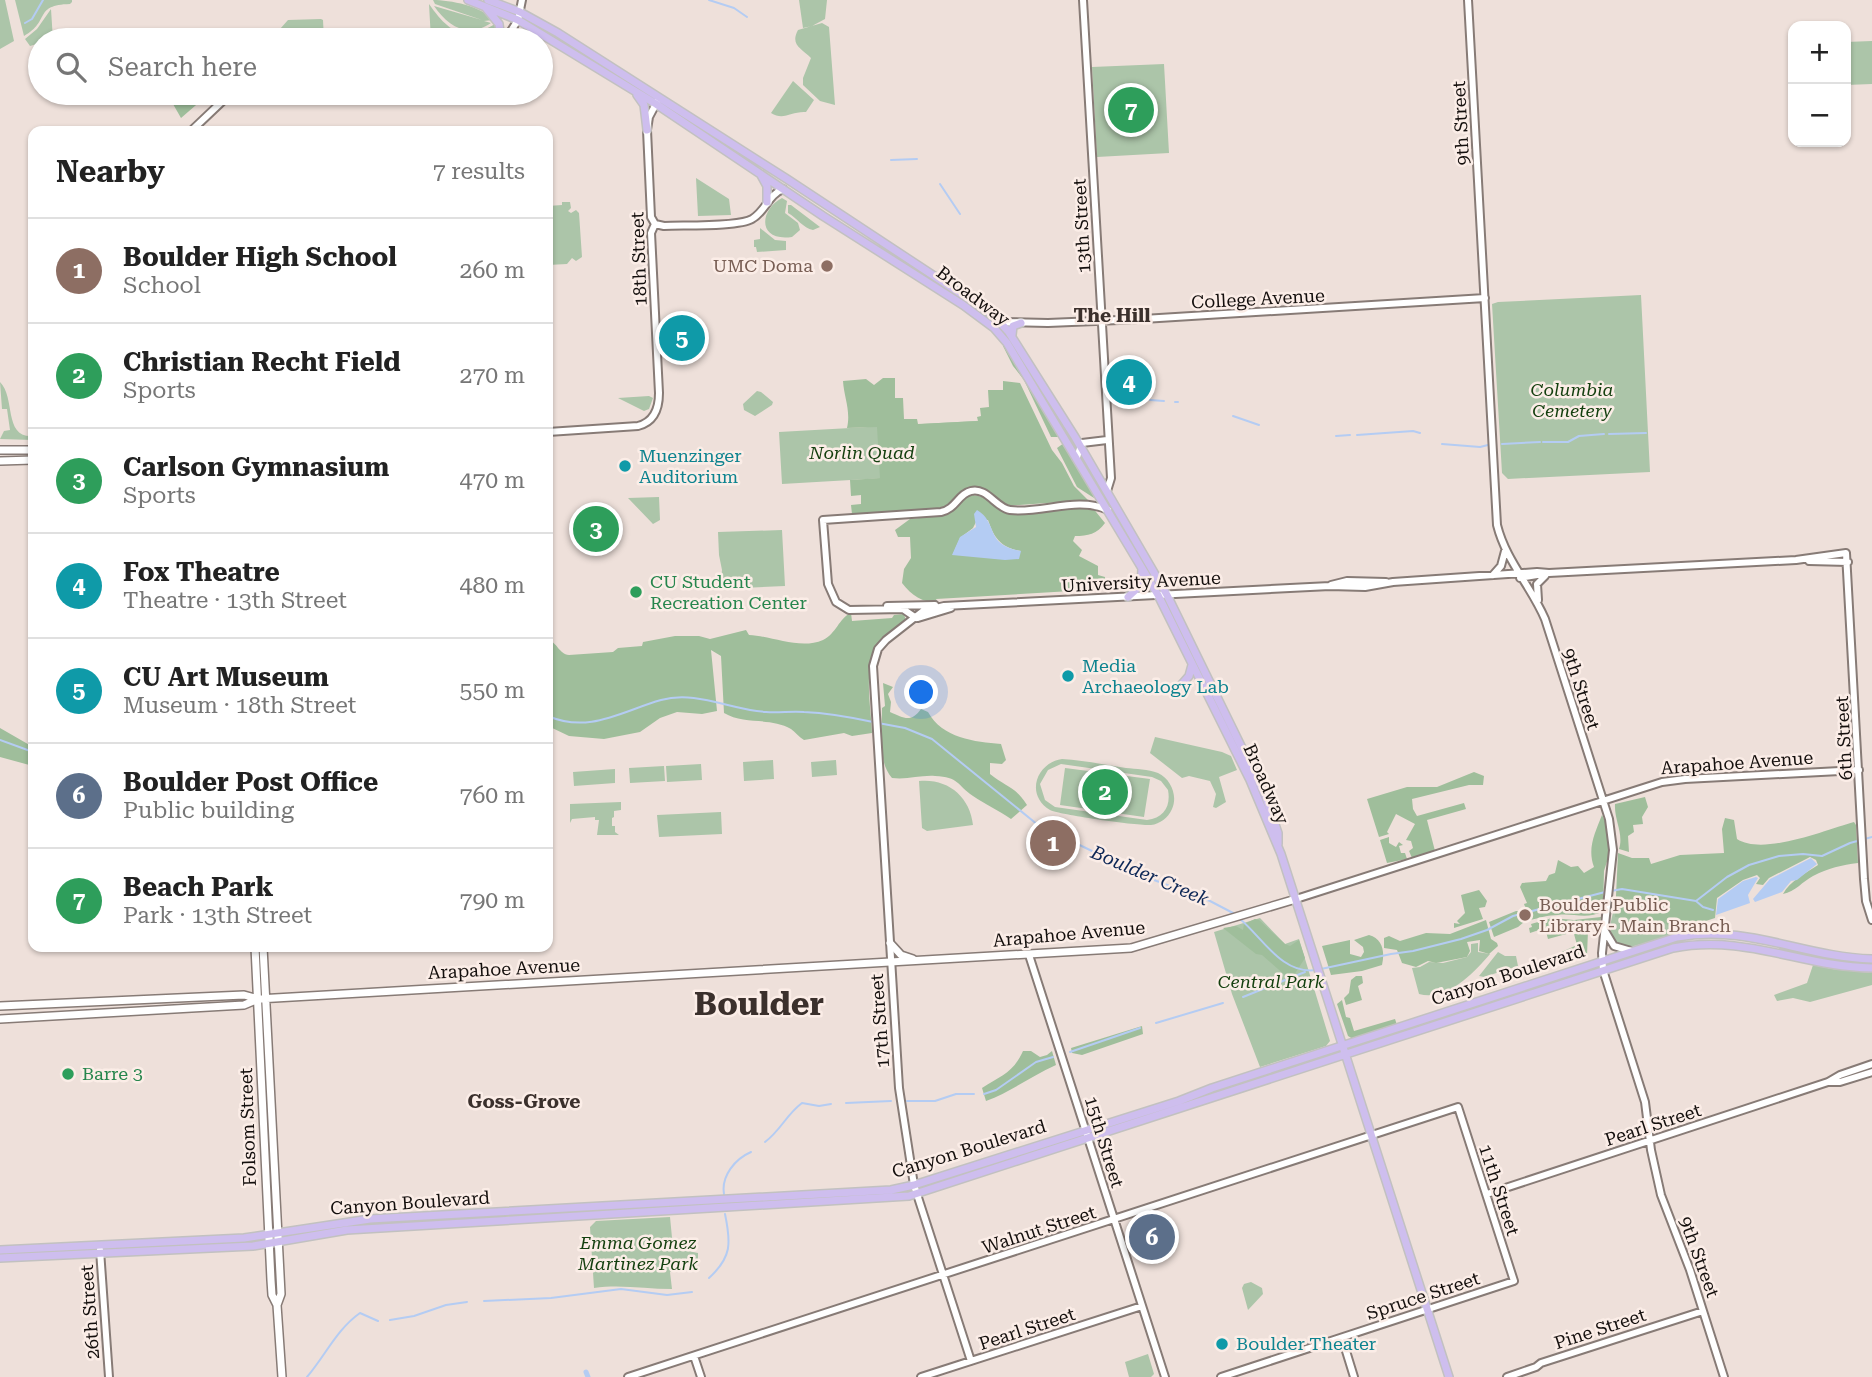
<!DOCTYPE html>
<html lang="en">
<head>
<meta charset="utf-8">
<style>
  :root { --surface:#fff; --page:#f6f6f6; --text:#222; --muted:#767676; --line:#e0e0e0; --accent:#1a73e8 }
  body { margin:0; font-family:"Roboto Serif",serif; background:var(--page); color:var(--text) }
  .controls { position:absolute; right:21px; top:21px; display:grid; overflow:hidden; border-radius:14px; box-shadow:0 2px 5px #0004 }
  .controls button { width:63px; height:63px; display:grid; place-items:center; padding:0; border:0; border-bottom:2px solid var(--line); background:var(--surface); color:var(--text); font:35px sans-serif }
  .you { position:absolute; left:922px; top:693px; width:24px; height:24px; margin:-18px; border:5px solid #fff; border-radius:50%; background:#1a73e8; box-shadow:0 0 0 10px #1a73e833 }
  .badge { display:grid; place-items:center; width:46px; height:46px; border-radius:50%; background:var(--accent); color:#fff; font-size:23px; font-weight:700 }
  .pin { position:absolute; translate:-50% -50%; border:4px solid #fff; box-shadow:0 2px 7px #0006 }
  .list { margin:0; padding:0; list-style:none }
  h2 { display:flex; justify-content:space-between; align-items:center; height:91px; margin:0; padding:0 28px; font-size:30px }
  h2 small { font-size:23px; font-weight:400; color:var(--muted) }
  .list li { display:grid; grid-template-columns:46px 1fr auto; gap:21px; align-items:center; box-sizing:border-box; height:105px; padding:0 28px; border-top:2px solid var(--line) }
  .list b { display:block; font-size:26px; white-space:nowrap }
  .list p { margin:0; font-size:23px; white-space:nowrap; color:var(--muted) }
  .list em { font-size:23px; font-style:normal; color:var(--muted) }
  .icon { flex:none; width:38px; height:38px; fill:none; stroke:currentColor; stroke-width:2; stroke-linecap:round; stroke-linejoin:round }
  .map { position:relative; flex:none; width:1872px; height:1377px; overflow:hidden }
  .search { position:absolute; background:var(--surface); box-shadow:0 2px 5px #0004; left:28px; top:28px; width:525px; height:77px; display:flex; align-items:center; gap:18px; box-sizing:border-box; padding:0 24px; border-radius:38px; color:var(--muted); font-size:26px }
  .panel { position:absolute; background:var(--surface); box-shadow:0 2px 5px #0004; left:28px; top:126px; width:525px; height:826px; border-radius:14px }
  .map>svg:first-child { display:block }
</style>
</head>
<body>
<div class="map">
<svg width="1872" height="1377" viewBox="0 0 1872 1377">
  <rect width="100%" height="100%" fill="#eee0da"/>
  <path fill="#acc5a9" fill-rule="evenodd" d="M0,0H5L14,41L0,49Z
    M15,0H72V2L70,4C33,5 51,21 24,36Z
    M433,0C450,0 482,6 493,20L484,21L491,23C467,39 448,26 434,6L482,20L435,4Z
    M799,0H827L825,19L812,26L803,28Z
    M429,4C448,31 463,43 495,24L497,40H431Z
    M51,9L53,40L41,38L40,43L30,46L25,39L37,29Z
    M321,19L323,20L324,40H279L280,29L288,20Z
    M822,23L829,27L835,105L820,101L803,85V78L811,58C801,48 790,45 798,30Z
    M1872,41V84L1846,85V42Z
    M1164,64L1169,153L1097,157L1092,67Z
    M793,81L814,100L806,112C791,111 784,121 771,113Z
    M696,178L729,199L731,215L698,216Z
    M782,198L787,201L785,213L798,223L800,230L792,237C756,242 760,209 782,198Z
    M562,202H570L571,208L568,211L571,213L576,210L579,213L582,257L576,261L572,258L567,264L548,265V206L562,205Z
    M788,205H791L820,227L813,230C803,228 797,218 788,213Z
    M760,228L775,240L786,241V250L757,252L756,247H754V240L760,239Z
    M1641,295L1650,472L1508,479L1502,473L1492,304L1498,302Z
    M0,382C16,398 3,438 33,436V440L0,439L4,431L10,430L7,409H2Z
    M757,391L761,392L773,402L772,405L755,416L744,410L743,404Z
    M649,396L653,398L649,409L644,411L618,398Z
    M1011,419L1024,470L782,484L779,432Z
    M659,497L660,520L653,524L628,498Z
    M782,530L785,586L720,589L722,570L719,555L718,532Z
    M1155,737L1222,752L1231,756L1237,770L1219,777L1226,802L1216,808L1213,807L1216,794L1210,781L1189,776L1182,778L1150,753Z
    M1062,759C1083,760 1105,765 1126,768C1136,769 1148,769 1158,773C1171,779 1178,796 1172,809C1168,818 1160,824 1151,825C1139,826 1060,815 1050,810C1025,795 1036,763 1062,759ZM1061,764L1152,777L1161,781L1168,790C1171,806 1164,818 1147,820L1055,807L1045,800L1040,784L1048,770Z
    M773,760L774,779L744,781L743,762Z
    M836,760L837,775L812,777L811,762Z
    M701,764L702,780L667,782L666,766Z
    M664,766L665,781L630,783L629,768Z
    M1065,768L1150,779L1144,817L1060,805Z
    M615,769V783L574,786L573,772Z
    M919,781C947,778 970,796 973,825L927,831L922,828Z
    M621,802V810L614,811V817L612,818V826H615V832L619,835H597L599,820H595V817L572,819L570,823V804Z
    M721,812L722,834L659,837L657,815Z
    M1616,899L1684,919L1685,932L1627,948L1613,943L1610,926Z
    M1260,918L1285,944L1299,939L1330,1041L1326,1046L1260,1067L1232,994L1214,932Z
    M1478,943V952L1490,954C1474,973 1446,1002 1419,994L1412,968L1420,967L1429,962L1443,963L1467,957L1471,952V944Z
    M1498,952L1505,956H1516L1518,966L1484,977L1479,976Z
    M1813,965L1832,969L1872,973V985L1810,1002L1793,998L1777,1001L1774,995L1807,983Z
    M670,1217L673,1248L698,1253V1260L670,1272L672,1289C646,1289 620,1284 594,1288L590,1227L596,1221Z
    M1251,1282L1262,1288L1263,1294L1248,1310L1242,1288L1244,1284Z
    M1148,1354L1154,1374L1151,1377H1129L1125,1362Z"/>
  <path fill="#9fbe9b" fill-rule="evenodd" d="M185,93H210L181,118L173,104Z
    M1005,344L1062,437H1051L1024,380L1013,366L1003,346Z
    M883,378H895V398H903L904,419H917L918,424L978,421L977,417L981,416L980,408L989,407L988,390H1003V381L1020,383L1052,450L1062,463L1074,486L1088,500L1006,506C992,498 977,476 961,493C955,500 951,506 943,509L852,514L851,505L861,504V495L851,496L850,480L880,478L877,427L847,428C851,411 844,397 843,381L866,379L874,385Z
    M1064,443L1092,490L1094,498L1077,487L1057,448Z
    M973,495C987,496 998,508 1013,512L1092,507L1105,523C1097,534 1088,536 1075,536L1073,541L1082,550L1079,556L1098,566V575L1105,577V589L936,599L938,603C922,602 912,596 902,583L904,569L911,558L910,537H898L895,530L910,519L946,515L958,507L967,496ZM977,520H988C994,538 1001,548 1021,551L953,554L960,538L973,528Z
    M851,613L852,621L892,618L894,615L904,614L906,621C896,629 880,639 875,651C864,675 871,707 872,733L852,736L844,733L804,740C799,737 795,732 791,729C771,717 744,725 724,713L721,656L711,650L717,711L702,714L677,712L660,718L640,732L604,739L569,736L548,726V640C557,642 559,654 569,655L613,652L618,648L642,646L643,642L675,636H699L710,639L746,630L749,635C772,636 800,650 823,640C836,634 839,618 851,613Z
    M883,683L893,687L888,694L891,702L890,712C904,718 911,723 921,709L928,712C942,738 975,742 1001,744L1006,760L1002,764L990,763V774C1006,787 1015,786 1027,805L1011,819C998,810 985,804 973,796C957,785 959,777 935,776C920,775 907,780 892,778C877,761 882,730 882,708L885,706Z
    M0,728L33,747V766L0,757Z
    M1474,772L1484,776L1483,785H1469L1412,799L1413,809L1417,816L1464,803L1466,809L1427,820L1435,851L1412,858L1409,851L1413,848L1411,841L1406,840L1415,824L1396,814L1387,832L1389,834L1379,837L1367,799L1407,787H1437Z
    M1645,797L1648,807L1642,817L1643,824L1633,825L1634,832L1628,836L1629,852L1619,849C1624,834 1614,820 1615,804Z
    M1602,815L1607,825L1609,855L1604,871L1603,911C1588,920 1573,913 1558,915C1548,915 1539,918 1530,920L1524,904L1527,903L1520,887L1522,883L1546,881L1549,875L1555,873L1558,860L1571,867L1578,866L1584,873L1594,867C1587,848 1595,833 1602,815Z
    M1725,818L1734,820L1737,839C1763,856 1825,830 1854,822L1856,825L1858,863C1842,865 1828,868 1813,876C1803,881 1795,892 1783,894C1790,881 1806,873 1818,865L1816,860L1810,857L1769,878L1763,885L1756,884L1760,878L1757,875L1743,880L1717,898L1715,918L1675,931L1665,923L1615,917L1618,853L1632,858H1649L1651,864L1680,855L1724,853L1722,829Z
    M1389,837V843L1396,847L1399,842L1403,845L1399,846L1401,853H1405L1407,859L1387,863L1380,840Z
    M1479,890L1487,901L1485,907L1479,908L1483,919L1454,928V923L1460,924L1457,921L1465,913L1461,895Z
    M1516,911H1520L1524,922L1518,927L1494,937L1489,922Z
    M1601,917L1599,925L1548,939L1545,928L1530,933L1529,928L1532,927L1531,924L1552,918L1574,920Z
    M1255,919L1259,920L1285,944L1290,946L1299,940L1305,958L1289,983L1286,976L1262,955L1256,954L1223,928L1236,926L1243,930L1244,924Z
    M1486,920L1491,939L1497,943L1498,946L1489,954L1479,951L1480,940L1467,942L1470,951L1467,957L1436,963L1428,961L1416,967L1402,963L1397,950L1384,948V938L1389,936L1400,941L1426,933L1450,934Z
    M1588,931L1587,955L1558,964L1555,955L1577,945L1574,934Z
    M1369,935C1383,939 1385,952 1382,965L1362,971L1331,975L1322,946L1350,940V954L1361,957L1364,952L1363,947L1354,940Z
    M1356,976H1362L1363,983L1358,986L1362,1000L1346,1005L1344,998L1349,993L1351,980Z
    M1342,1000L1346,1017L1350,1018L1354,1031L1395,1019L1397,1025L1353,1039L1348,1036L1337,1004Z
    M1142,1026L1143,1034L1082,1055L1072,1053L1071,1048Z
    M1023,1051H1031L1040,1057L1047,1055L1052,1051L1056,1065C1031,1076 1011,1092 986,1101L982,1088C1002,1075 1013,1073 1023,1051Z"/>
  <path fill="#b4ccf3" d="M977,510C999,523 984,545 1021,551L1019,559L1005,560L952,555L960,537L976,527L974,514Z
    M1811,858L1817,864L1797,880L1791,881L1782,892L1755,902L1753,899L1770,879Z
    M1756,877L1758,878L1748,895L1750,903L1716,915L1718,899L1743,881Z"/>
  <g fill="none" stroke-linecap="round" stroke-linejoin="round">
    <path stroke="#b4ccf3" stroke-width="2" d="M709,0L734,8L747,17
      M25,23L32,19L43,0
      M891,160L917,159
      M940,184L960,214
      M1150,400L1164,401
      M1175,402H1178
      M1233,416L1259,425
      M1609,434L1646,433
      M1357,435L1413,431L1420,433
      M1336,436L1350,435
      M1543,442H1568L1579,436L1604,434
      M1442,444L1480,447L1488,445
      M1502,444L1540,442
      M548,716C589,734 622,711 661,700C696,690 731,710 766,712C779,713 791,711 804,712C827,713 850,717 873,722
      M878,723L905,728L932,739L1038,825L1146,877L1210,901L1233,913
      M0,740L33,752
      M1611,891L1622,889L1696,901L1727,877L1749,865L1779,856L1803,854L1822,856L1850,843L1872,837
      M1696,901L1703,907L1713,910
      M1240,919C1262,937 1282,975 1316,970
      M1321,969L1391,954L1413,951L1461,939L1487,930L1513,916L1605,892
      M1243,997L1305,972
      M1156,1023L1223,1003
      M1070,1052L1140,1028
      M984,1094L996,1090L1036,1062L1053,1057
      M907,1101H935L956,1094H974
      M846,1103L891,1101
      M765,1142C781,1130 786,1115 802,1103L819,1106L831,1104
      M724,1194C721,1176 735,1159 751,1152
      M709,1278C732,1257 731,1243 725,1214
      M484,1301L551,1298L621,1289L667,1295L692,1292
      M390,1320L414,1316L446,1305L467,1302
      M307,1377C325,1356 337,1329 360,1313L378,1321"/>
    <path stroke="#b4ccf3" stroke-width="5" d="M586,1372L588,1377"/>
    <g stroke="#877b76" stroke-width="10">
      <path id="tertiary" d="M1083,0L1111,478L1107,491
        M1468,0L1497,525C1506,561 1531,586 1545,619L1609,819L1613,850L1602,953L1603,970L1645,1102L1651,1150L1661,1195L1690,1270L1724,1377
        M505,40L518,20L522,0
        M191,131L231,93
        M655,224L664,226C683,225 739,227 752,219C766,211 768,195 783,189
        M1000,322L1048,323L1143,319L1485,298
        M548,432L638,426C654,422 659,409 659,393L651,233L655,224L651,217L647,130L649,117L658,100
        M1077,457L1082,443L1107,440
        M1809,561L1848,562
        M1493,575L1501,566L1505,551
        M1520,578L1549,573L1796,560L1846,553L1864,879L1866,901L1872,920
        M1331,585L1347,581L1386,582
        M1538,600L1537,584L1545,576
        M887,606L935,605
        M916,618L903,609L849,610L836,602L828,584L823,520L941,512C956,509 958,494 971,491C987,487 996,508 1010,510C1041,514 1077,496 1108,510
        M918,618L951,608
        M1296,899L1662,782L1685,779L1859,770
        M1605,931L1614,946L1631,951
        M1029,955L1165,1377
        M1828,1082H1840L1872,1072
        M1487,1194L1828,1082L1840,1075L1872,1064
        M100,1250L109,1377
        M1342,1338L1354,1377
        M694,1356L701,1377
        M971,1361L914,1185L899,1088L873,666L878,649L886,640L923,611L944,606L1330,586L1365,587L1393,582L1537,572L1549,573
        M628,1377L1458,1107L1514,1281L1221,1377
        M921,1377L1142,1306
        M1507,1377L1536,1367L1541,1363L1703,1311"/>
    </g>
    <g stroke="#877b76" stroke-width="10">
      <path id="secondary" d="M0,450H33
        M0,461L33,460
        M890,943L901,955L913,959
        M255,947L271,1280L272,1295L277,1305L282,1377
        M263,947L281,1294L277,1305
        M0,1006L244,995L258,999L1131,948L1296,899
        M0,1019L244,1005L258,999"/>
    </g>
    <g stroke="#c2c1c0" stroke-width="10">
      <path id="primary" d="M468,0L518,20L656,104L823,216L963,305L994,328L1007,343L1158,595L1250,780L1281,854L1449,1377
        M488,0L520,12L558,33L787,179L963,295L994,316L1008,331L1075,437L1167,595L1265,795L1278,833V844
        M486,8L499,24L501,40
        M637,95L644,105L647,130
        M761,175L767,186V202
        M1012,335L1013,326L1021,323
        M1128,597L1141,585L1142,569
        M1182,684L1189,676L1192,665
        M0,1250L244,1238L370,1219L891,1190L914,1185L1179,1101L1212,1088L1677,937C1748,924 1803,957 1872,959
        M0,1258L253,1246L347,1230L909,1196L1673,948C1746,934 1802,967 1872,968"/>
    </g>
    <use href="#tertiary" stroke="#fff" stroke-width="6"/>
    <use href="#secondary" stroke="#fff" stroke-width="7"/>
    <use href="#primary" stroke="#cebeee" stroke-width="7"/>
  </g>
  <g fill="#8d6e63" stroke="#fbede7" stroke-width="2.5">
    <circle cx="827" cy="266" r="7"/>
    <circle cx="1525" cy="915" r="7"/>
  </g>
  <g fill="#0f9aa8" stroke="#fbede7" stroke-width="2.5">
    <circle cx="625" cy="466" r="7"/>
    <circle cx="1068" cy="676" r="7"/>
    <circle cx="1222" cy="1344" r="7"/>
  </g>
  <g fill="#2e9e5b" stroke="#fbede7" stroke-width="2.5">
    <circle cx="636" cy="592" r="7"/>
    <circle cx="68" cy="1074" r="7"/>
  </g>
  <g text-anchor="middle" stroke-width="5" stroke-linejoin="round" paint-order="stroke">
    <g font-size="18" fill="#140f0d" stroke="#fbede7">
      <text transform="translate(1461 123) rotate(-93)" y="6">9th Street</text>
      <text transform="translate(1082 226) rotate(-93)" y="6">13th Street</text>
      <text transform="translate(639 259) rotate(-92)" y="6">18th Street</text>
      <text transform="translate(973 296) rotate(37)" y="6">Broadway</text>
      <text transform="translate(1258 299) rotate(-3)" y="6">College Avenue</text>
      <text transform="translate(1141 582) rotate(-3)" y="6">University Avenue</text>
      <text transform="translate(1581 689) rotate(72)" y="6">9th Street</text>
      <text transform="translate(1844 738) rotate(-93)" y="6">6th Street</text>
      <text transform="translate(1737 763) rotate(-4)" y="6">Arapahoe Avenue</text>
      <text transform="translate(1266 784) rotate(66)" y="6">Broadway</text>
      <text transform="translate(1069 934) rotate(-5)" y="6">Arapahoe Avenue</text>
      <text transform="translate(504 969) rotate(-3)" y="6">Arapahoe Avenue</text>
      <text transform="translate(1508 975) rotate(-18)" y="6">Canyon Boulevard</text>
      <text transform="translate(880 1021) rotate(-94)" y="6">17th Street</text>
      <text transform="translate(1653 1125) rotate(-18)" y="6">Pearl Street</text>
      <text transform="translate(248 1127) rotate(-92)" y="6">Folsom Street</text>
      <text transform="translate(1104 1142) rotate(73)" y="6">15th Street</text>
      <text transform="translate(969 1149) rotate(-17)" y="6">Canyon Boulevard</text>
      <text transform="translate(1499 1190) rotate(72)" y="6">11th Street</text>
      <text transform="translate(410 1203) rotate(-4)" y="6">Canyon Boulevard</text>
      <text transform="translate(1039 1230) rotate(-18)" y="6">Walnut Street</text>
      <text transform="translate(1699 1257) rotate(70)" y="6">9th Street</text>
      <text transform="translate(1423 1296) rotate(-18)" y="6">Spruce Street</text>
      <text transform="translate(90 1312) rotate(-94)" y="6">26th Street</text>
      <text transform="translate(1027 1329) rotate(-18)" y="6">Pearl Street</text>
      <text transform="translate(1600 1329) rotate(-18)" y="6">Pine Street</text>
    </g>
    <g font-size="18" fill="#785e54" stroke="#fbede7" text-anchor="end">
      <text x="813" y="272">UMC Doma</text>
      <text x="1539" y="911" text-anchor="start">Boulder Public<tspan x="1539" dy="21">Library - Main Branch</tspan></text>
    </g>
    <g font-size="18" font-style="italic" fill="#133f0e" stroke="#fbede7">
      <text x="1572" y="396">Columbia<tspan x="1572" dy="21">Cemetery</tspan></text>
      <text x="862" y="459">Norlin Quad</text>
      <text x="1271" y="988">Central Park</text>
      <text x="638" y="1249">Emma Gomez<tspan x="638" dy="21">Martinez Park</tspan></text>
    </g>
    <g font-size="18" fill="#0d838f" stroke="#fbede7" text-anchor="start">
      <text x="639" y="462">Muenzinger<tspan x="639" dy="21">Auditorium</tspan></text>
      <text x="1082" y="672">Media<tspan x="1082" dy="21">Archaeology Lab</tspan></text>
      <text x="1236" y="1350">Boulder Theater</text>
    </g>
    <g font-size="18" fill="#27864d" stroke="#fbede7" text-anchor="start">
      <text x="650" y="588">CU Student<tspan x="650" dy="21">Recreation Center</tspan></text>
      <text x="82" y="1080">Barre 3</text>
    </g>
    <g font-size="19" font-weight="bold" fill="#3b302c" stroke="#fbede7">
      <text x="1112" y="322">The Hill</text>
      <text x="524" y="1108">Goss-Grove</text>
    </g>
    <g font-size="19" font-style="italic" fill="#0d2756" stroke="#fbede7">
      <text transform="translate(1150 875) rotate(23)" y="7">Boulder Creek</text>
    </g>
    <g font-size="32" font-weight="bold" fill="#3b302c" stroke="#fbede7">
      <text x="759" y="1015">Boulder</text>
    </g>
  </g>
</svg>
<div class="controls">
<button>+</button>
<button>−</button>
</div>
<div class="you"></div>
<div class="pin badge" style="left:1053px;top:843px;background:#8d6e63">1</div>
<div class="pin badge" style="left:1105px;top:792px;background:#2e9e5b">2</div>
<div class="pin badge" style="left:596px;top:529px;background:#2e9e5b">3</div>
<div class="pin badge" style="left:1129px;top:382px;background:#0f9aa8">4</div>
<div class="pin badge" style="left:682px;top:338px;background:#0f9aa8">5</div>
<div class="pin badge" style="left:1152px;top:1237px;background:#5c6f8a">6</div>
<div class="pin badge" style="left:1131px;top:110px;background:#2e9e5b">7</div>
<div class="search"><svg class="icon" aria-label="search" viewBox="0 0 24 24"><circle cx="10" cy="10" r="6"/><path d="M15 15l6 6"/></svg>Search here</div>
<section class="panel">
<h2>Nearby<small>7 results</small></h2>
<ul class="list">
<li><span class="badge" style="background:#8d6e63">1</span><div><b>Boulder High School</b><p>School</p></div><em>260 m</em></li>
<li><span class="badge" style="background:#2e9e5b">2</span><div><b>Christian Recht Field</b><p>Sports</p></div><em>270 m</em></li>
<li><span class="badge" style="background:#2e9e5b">3</span><div><b>Carlson Gymnasium</b><p>Sports</p></div><em>470 m</em></li>
<li><span class="badge" style="background:#0f9aa8">4</span><div><b>Fox Theatre</b><p>Theatre · 13th Street</p></div><em>480 m</em></li>
<li><span class="badge" style="background:#0f9aa8">5</span><div><b>CU Art Museum</b><p>Museum · 18th Street</p></div><em>550 m</em></li>
<li><span class="badge" style="background:#5c6f8a">6</span><div><b>Boulder Post Office</b><p>Public building</p></div><em>760 m</em></li>
<li><span class="badge" style="background:#2e9e5b">7</span><div><b>Beach Park</b><p>Park · 13th Street</p></div><em>790 m</em></li>
</ul>
</section>
</div>
</body>
</html>
